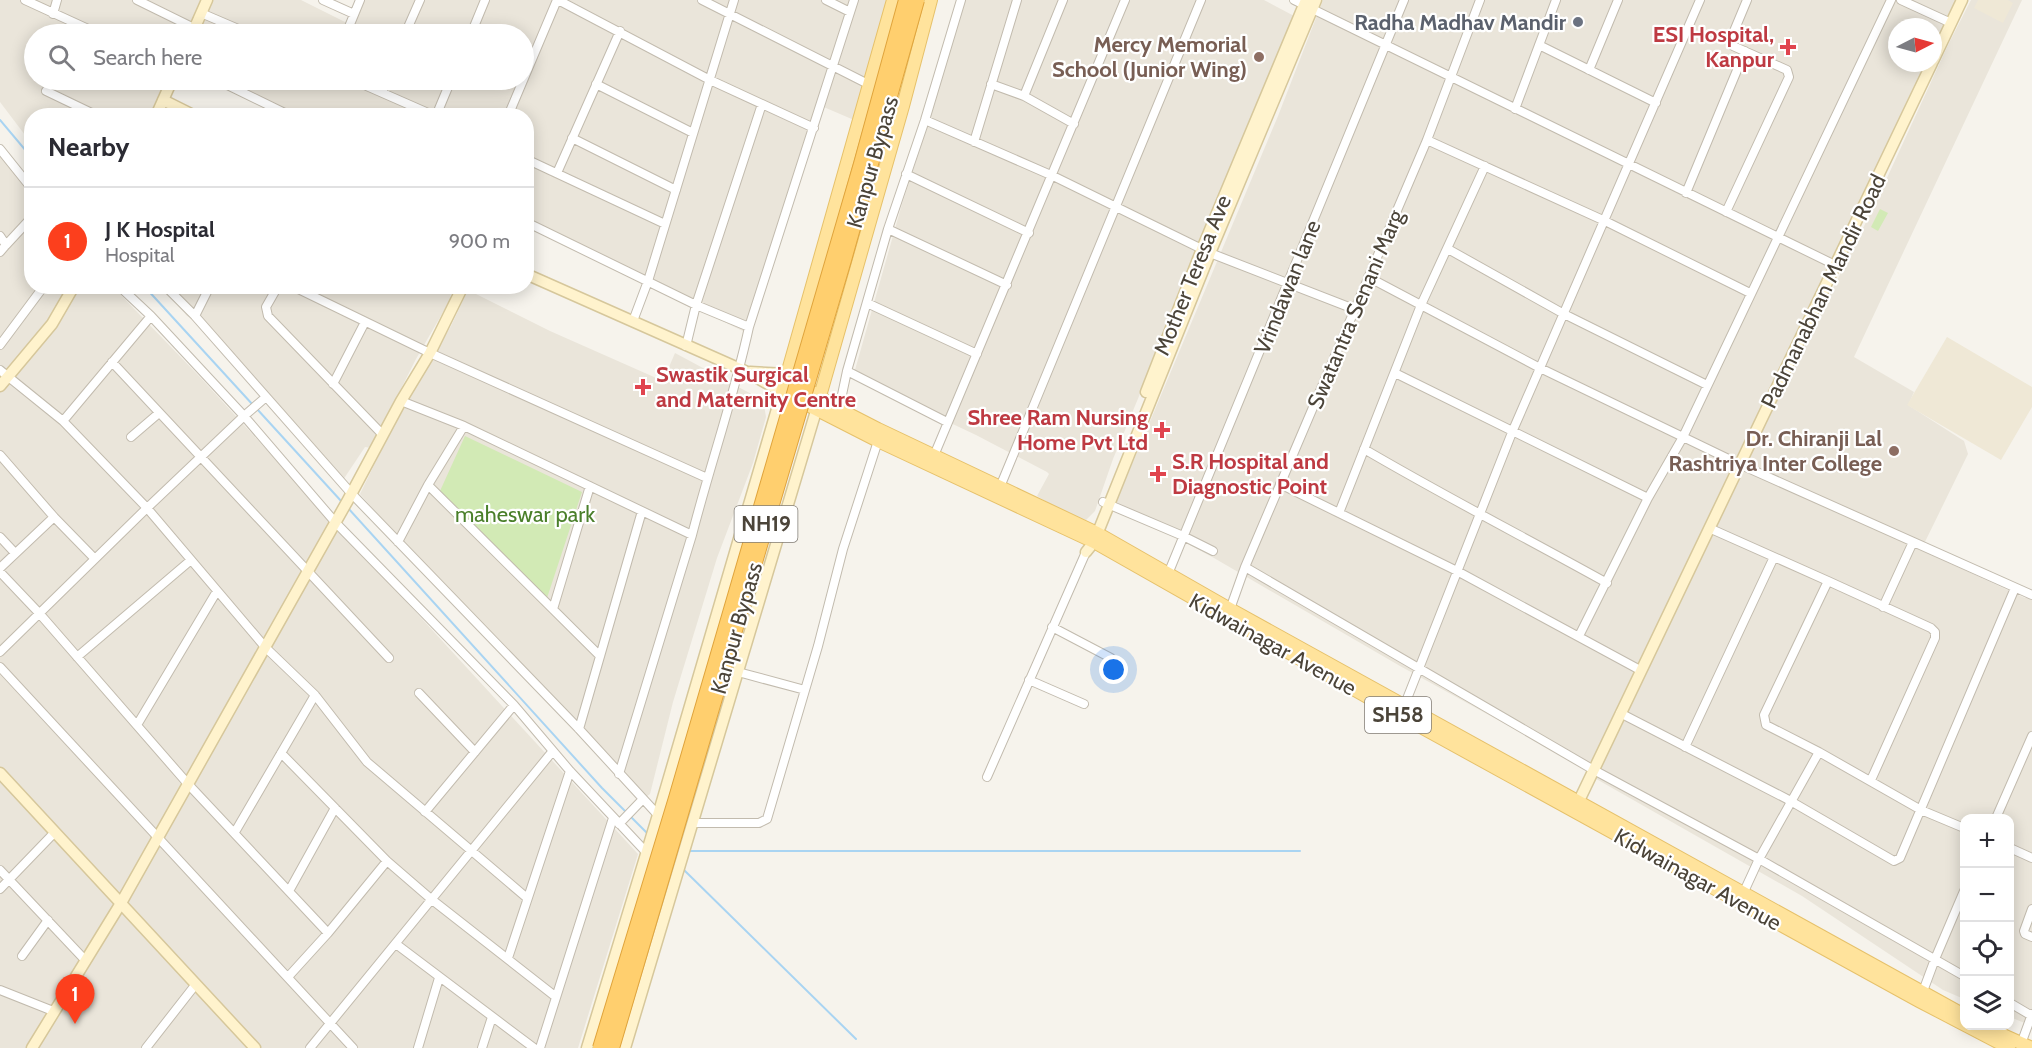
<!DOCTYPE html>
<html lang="en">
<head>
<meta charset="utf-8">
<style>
  :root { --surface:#fff; --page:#f2f2f3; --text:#2b2b33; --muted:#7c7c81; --line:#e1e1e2; --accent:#fc3f1d }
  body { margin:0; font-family:Cabin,sans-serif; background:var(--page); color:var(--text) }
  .controls { position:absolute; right:18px; bottom:18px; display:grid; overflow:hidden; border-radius:12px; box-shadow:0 3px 15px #0003 }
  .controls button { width:54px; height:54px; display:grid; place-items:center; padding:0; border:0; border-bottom:2px solid var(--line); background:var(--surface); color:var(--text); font:30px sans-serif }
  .compass { position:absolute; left:1888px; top:18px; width:54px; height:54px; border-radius:50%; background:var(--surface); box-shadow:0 3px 15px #0003; rotate:84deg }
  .you { position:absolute; left:1114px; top:670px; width:21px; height:21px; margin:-15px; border:4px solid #fff; border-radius:50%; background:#1a73e8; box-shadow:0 0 0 9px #1a73e833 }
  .badge { display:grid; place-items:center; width:39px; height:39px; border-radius:50%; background:var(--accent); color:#fff; font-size:20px; font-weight:700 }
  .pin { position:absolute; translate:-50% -50px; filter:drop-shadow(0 2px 3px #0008) }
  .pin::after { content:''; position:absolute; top:32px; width:21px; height:18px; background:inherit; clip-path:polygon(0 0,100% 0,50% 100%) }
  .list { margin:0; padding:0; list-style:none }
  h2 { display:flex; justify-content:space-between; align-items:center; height:78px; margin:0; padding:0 24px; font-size:26px }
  h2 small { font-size:20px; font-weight:400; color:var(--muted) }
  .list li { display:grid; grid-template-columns:39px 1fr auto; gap:18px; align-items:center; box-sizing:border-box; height:108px; padding:0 24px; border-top:2px solid var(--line) }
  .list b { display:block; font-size:22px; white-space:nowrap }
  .list p { margin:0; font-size:20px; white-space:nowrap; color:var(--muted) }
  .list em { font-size:20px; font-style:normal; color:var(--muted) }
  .icon { flex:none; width:33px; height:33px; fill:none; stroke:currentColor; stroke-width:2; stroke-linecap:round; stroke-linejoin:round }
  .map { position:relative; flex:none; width:2032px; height:1048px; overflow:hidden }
  .search { position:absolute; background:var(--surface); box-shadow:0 3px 15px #0003; left:24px; top:24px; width:510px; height:66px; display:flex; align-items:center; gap:15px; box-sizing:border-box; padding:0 21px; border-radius:33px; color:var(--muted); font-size:22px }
  .panel { position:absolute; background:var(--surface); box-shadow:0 3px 15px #0003; left:24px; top:108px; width:510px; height:186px; border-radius:24px }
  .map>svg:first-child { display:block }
</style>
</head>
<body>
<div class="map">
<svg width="2032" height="1048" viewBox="0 0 2032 1048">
  <rect width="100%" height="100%" fill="#f6f3ec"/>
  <path fill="#eae5da" d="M0,0H203L187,34H34V80H168L152,115L32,116L31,143L0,102Z
    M211,0H301L351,25L362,0H887L854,120L819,105L749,334L527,226L526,116L283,115L207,80H524V34H195Z
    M962,0H1264L1296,17L1113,459L1095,511L1086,520L1070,516L1037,496L1049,474L1047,472L976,435L853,377L902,204L935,103Z
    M1323,0H1959L1933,55V27H1897V63H1929L1594,758L1590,762L1584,765L1572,761L1400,666L1214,558L1115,505L1278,116Z
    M1971,0H2022L1854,357L1914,392L1908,405L1964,441L1968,454L1921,550L2025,598L2032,594V1026L2010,1017V818H1964V999L1943,990L1802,896L1591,776L1875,204L1949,43Z
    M0,151L31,192L32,286L113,287L199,376L638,854L578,1048H0Z
    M452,286L450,300L416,359L371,448L365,447L343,480L201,322L187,316L162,287Z
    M468,290L550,331L663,381L675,353L757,397L764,405L766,417L753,463L717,558L673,702L650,794L646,797L413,554L360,494L394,424L451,326Z"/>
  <path fill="#efe8d6" d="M1978,0H2008L2013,3L2003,23L1974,8Z
    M1947,337L2032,387V407L2001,460L1907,405Z"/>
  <path fill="#d2eab5" d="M1880,209L1888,213L1878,231L1871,227Z
    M465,436L582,492L547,598L440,491Z"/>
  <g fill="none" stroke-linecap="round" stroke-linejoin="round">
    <path stroke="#a9d4f2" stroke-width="2" d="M0,120L32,158
      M144,286L253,405
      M257,409L342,502
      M348,508L602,788L649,835
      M688,851H1300
      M683,869L856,1039"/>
    <g stroke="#c2bbae" stroke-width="10">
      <path id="street" d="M25,0L99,34
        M137,0L194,28
        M323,0L354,14
        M558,0L710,80L814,128
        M702,0L870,85
        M826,0L850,12
        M961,0L925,120L888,229L1007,285
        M1063,0L1024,96L1074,124
        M1294,0L1835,265
        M1901,0L1951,23
        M201,13L250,34
        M53,14L57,0
        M346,34L360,0
        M405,34L420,0
        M471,34L485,0
        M1539,45L1656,103
        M1589,70L1618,0
        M217,80L291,116
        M353,80L435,116
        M596,84L693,133
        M991,84L1024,96
        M46,91L98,116
        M382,92L387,80
        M1515,109L1556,0
        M436,116L451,80
        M508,116L557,0
        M925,120L1053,176L1210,253L1354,309
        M572,138L676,190
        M1427,140L1605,221L1750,293
        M974,142L1017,0
        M0,149L32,189
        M526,159L665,224
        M557,173L620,31
        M906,174L1029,233
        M1686,193L1745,51
        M1726,212L1789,77L1787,70L1733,46L1732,36L1747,0
        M526,222L696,305L749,327
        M0,236L6,245L0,252
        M6,245L32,217
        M1448,249L1564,314L1707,385
        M1368,277L1540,368L1739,464L2032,595
        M119,286L151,316L244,416L335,522L514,705L570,771L646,852
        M165,286L195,316
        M210,286L195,316L351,493L579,729L658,815
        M278,286L266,307L268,316L383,435
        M292,286L430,353L707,478
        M867,303L977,354
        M633,321L648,281L734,0
        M0,345L44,286
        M686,346L696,305L762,104
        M112,362L389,658
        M0,370L63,421L147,508L265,647L315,695L367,762L527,898
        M847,371L947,422
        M1395,373L1648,498
        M333,384L365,322
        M401,401L464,426L692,535C710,465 734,397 749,327L854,0
        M839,409L847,371L888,229
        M63,421L151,316
        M464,426L428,485L600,656
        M131,437L159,413
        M1364,449C1444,496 1526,538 1607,583
        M0,455L54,517
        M933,458L1125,0
        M1280,484L1457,571L1640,670
        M1000,487L1201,0
        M1103,502L1183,536L1213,551
        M1339,513L1421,305L1485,166
        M1709,528L1828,581L1764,715L1766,725L1819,752
        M0,537L15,553
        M398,542L428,485
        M1245,567L1592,769L1759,859L1964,976
        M0,568L54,517L95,559
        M0,572L39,613L188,784L328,933
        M1168,574L1404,0
        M1828,581L1931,628L1935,632V638L1871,780
        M1883,607L1913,542
        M553,609L590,486
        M1229,612L1245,567L1427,140L1480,0
        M1052,627L1111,658
        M1579,636L1648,498L1683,437L1891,0
        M0,652L147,508L244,416L266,397
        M77,657L191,560
        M0,667L353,1048
        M738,672L805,690
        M1029,680L1084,704
        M419,693L475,752
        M1403,709L1513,430L1700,0
        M1620,713L1787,799L1894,861L1900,858L2015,588
        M137,725L217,591
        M579,729L642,511
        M1685,747L1774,557
        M281,753L387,861L431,899L556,997
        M619,774L692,535
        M987,777L1086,552
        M425,812L514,705
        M1996,818L2032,736
        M693,823H759L767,819L818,646L843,549L878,441
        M619,824L643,799
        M235,832L315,695
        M2010,848L2032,858
        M0,870L86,961
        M0,889L55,832
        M289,891L335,808
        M1742,896L1759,859L1819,752L1921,810L1964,828
        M2032,909L2024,931L2025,934L2032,937
        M396,944L534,1048
        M22,956L48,920
        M508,958L570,771
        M288,977L328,933L387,861
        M0,990L53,1011
        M1922,994L1935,959L1964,891
        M2010,1003L2032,1016
        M2021,1044L2032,1014
        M146,1048L196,984
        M310,1048L552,752
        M418,1048L439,978
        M482,1048L492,1017
        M540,1048L613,818"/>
    </g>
    <g stroke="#d6c79b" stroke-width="13">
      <path id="secondary" d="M192,34L207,0
        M1933,61L1962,0
        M163,100L195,116
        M156,116L172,80
        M526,274L747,372L782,392L658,815L587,1048
        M750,372L787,374
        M0,386L52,324L74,286
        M1146,392L1202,249L1306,0
        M1086,552L1094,542L1210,253L1316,0
        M0,773L255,1048
        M1576,807L1932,63
        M32,1048L121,903L348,500L401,401L430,353L463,286
        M625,1048L816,411"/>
    </g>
    <g stroke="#e6c16a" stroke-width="14">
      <path id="primary" d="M893,0L782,392L878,441L1094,542L1399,715L1919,1001L2009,1048
        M800,384L839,409L878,429L1097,533L1230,609L1964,1015
        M818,403L903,106L931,0
        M1983,1026L2032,1048"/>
    </g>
    <use href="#street" stroke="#fff" stroke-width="8"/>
    <use href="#secondary" stroke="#fff3cd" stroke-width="10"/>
    <use href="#primary" stroke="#ffe39c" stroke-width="12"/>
    <g stroke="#e0a43c" stroke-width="16" stroke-linecap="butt">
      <path id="highway-bridge" d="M600,1048L676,798L861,164L906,0
        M612,1048L844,260L917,0"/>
    </g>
    <use href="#highway-bridge" stroke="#ffcf6e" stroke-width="14"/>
  </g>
  <circle fill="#6b7280" stroke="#fff" stroke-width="2" cx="1578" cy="22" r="6"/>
  <g fill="#e0444e" stroke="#fff" stroke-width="2">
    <path d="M1785 38h6v6h6v6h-6v6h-6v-6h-6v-6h6z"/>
    <path d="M640 378h6v6h6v6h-6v6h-6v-6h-6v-6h6z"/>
    <path d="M1159 421h6v6h6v6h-6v6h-6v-6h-6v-6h6z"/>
    <path d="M1155 465h6v6h6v6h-6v6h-6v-6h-6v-6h6z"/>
  </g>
  <g fill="#8d6e63" stroke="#fff" stroke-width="2">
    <circle cx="1259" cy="57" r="6"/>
    <circle cx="1894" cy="451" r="6"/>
  </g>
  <g text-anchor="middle" stroke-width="4.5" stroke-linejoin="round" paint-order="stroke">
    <g fill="#fff" stroke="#817c74" stroke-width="1.5">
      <rect x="734.5" y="506" width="63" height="36" rx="4.5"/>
      <rect x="1365" y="697" width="66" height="36" rx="4.5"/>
    </g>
    <g font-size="21" font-weight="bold" fill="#4b4439">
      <text x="766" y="531">NH19</text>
      <text x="1398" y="722">SH58</text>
    </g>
    <g font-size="22" font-weight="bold" fill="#5b616d" stroke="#fff" text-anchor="end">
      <text x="1566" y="30">Radha Madhav Mandir</text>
    </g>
    <g font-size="22" font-weight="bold" fill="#be3a42" stroke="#fff" text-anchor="end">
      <text x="1774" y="42">ESI Hospital,<tspan x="1774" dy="25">Kanpur</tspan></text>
      <text x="656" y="382" text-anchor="start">Swastik Surgical<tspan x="656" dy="25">and Maternity Centre</tspan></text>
      <text x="1148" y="425">Shree Ram Nursing<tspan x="1148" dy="25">Home Pvt Ltd</tspan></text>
      <text x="1172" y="469" text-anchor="start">S.R Hospital and<tspan x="1172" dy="25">Diagnostic Point</tspan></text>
    </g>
    <g font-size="22" font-weight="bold" fill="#785e54" stroke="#fff" text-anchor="end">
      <text x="1247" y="52">Mercy Memorial<tspan x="1247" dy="25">School (Junior Wing)</tspan></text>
      <text x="1882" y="446">Dr. Chiranji Lal<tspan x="1882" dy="25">Rashtriya Inter College</tspan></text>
    </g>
    <g font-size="22" fill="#4b4439" stroke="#fff">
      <text transform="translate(872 162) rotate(-74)" y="8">Kanpur Bypass</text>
      <text transform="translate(1192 275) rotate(-68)" y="8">Mother Teresa Ave</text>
      <text transform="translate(1287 287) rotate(-68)" y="8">Vrindawan lane</text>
      <text transform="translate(1823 291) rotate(-64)" y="8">Padmanabhan Mandir Road</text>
      <text transform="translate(1355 309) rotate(-67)" y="8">Swatantra Senani Marg</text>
      <text transform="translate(736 628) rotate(-74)" y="8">Kanpur Bypass</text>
      <text transform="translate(1273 644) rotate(29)" y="8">Kidwainagar Avenue</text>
      <text transform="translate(1698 879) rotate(29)" y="8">Kidwainagar Avenue</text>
    </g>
    <g font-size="22" fill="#4a7f2a" stroke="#fff">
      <text x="525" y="522">maheswar park</text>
    </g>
  </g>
</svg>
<div class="controls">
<button>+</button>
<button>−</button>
<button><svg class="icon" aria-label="locate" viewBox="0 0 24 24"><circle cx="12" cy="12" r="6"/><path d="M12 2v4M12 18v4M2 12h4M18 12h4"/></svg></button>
<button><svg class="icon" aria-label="layers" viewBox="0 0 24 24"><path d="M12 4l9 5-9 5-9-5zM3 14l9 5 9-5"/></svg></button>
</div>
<svg class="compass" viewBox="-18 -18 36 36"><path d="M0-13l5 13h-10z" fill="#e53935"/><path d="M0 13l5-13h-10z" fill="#7c7c81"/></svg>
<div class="you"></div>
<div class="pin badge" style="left:75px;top:1024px">1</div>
<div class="search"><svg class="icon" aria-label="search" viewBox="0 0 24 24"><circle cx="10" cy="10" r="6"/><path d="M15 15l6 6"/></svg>Search here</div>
<section class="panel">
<h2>Nearby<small></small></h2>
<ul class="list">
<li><span class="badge">1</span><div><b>J K Hospital</b><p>Hospital</p></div><em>900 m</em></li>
</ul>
</section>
</div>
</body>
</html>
